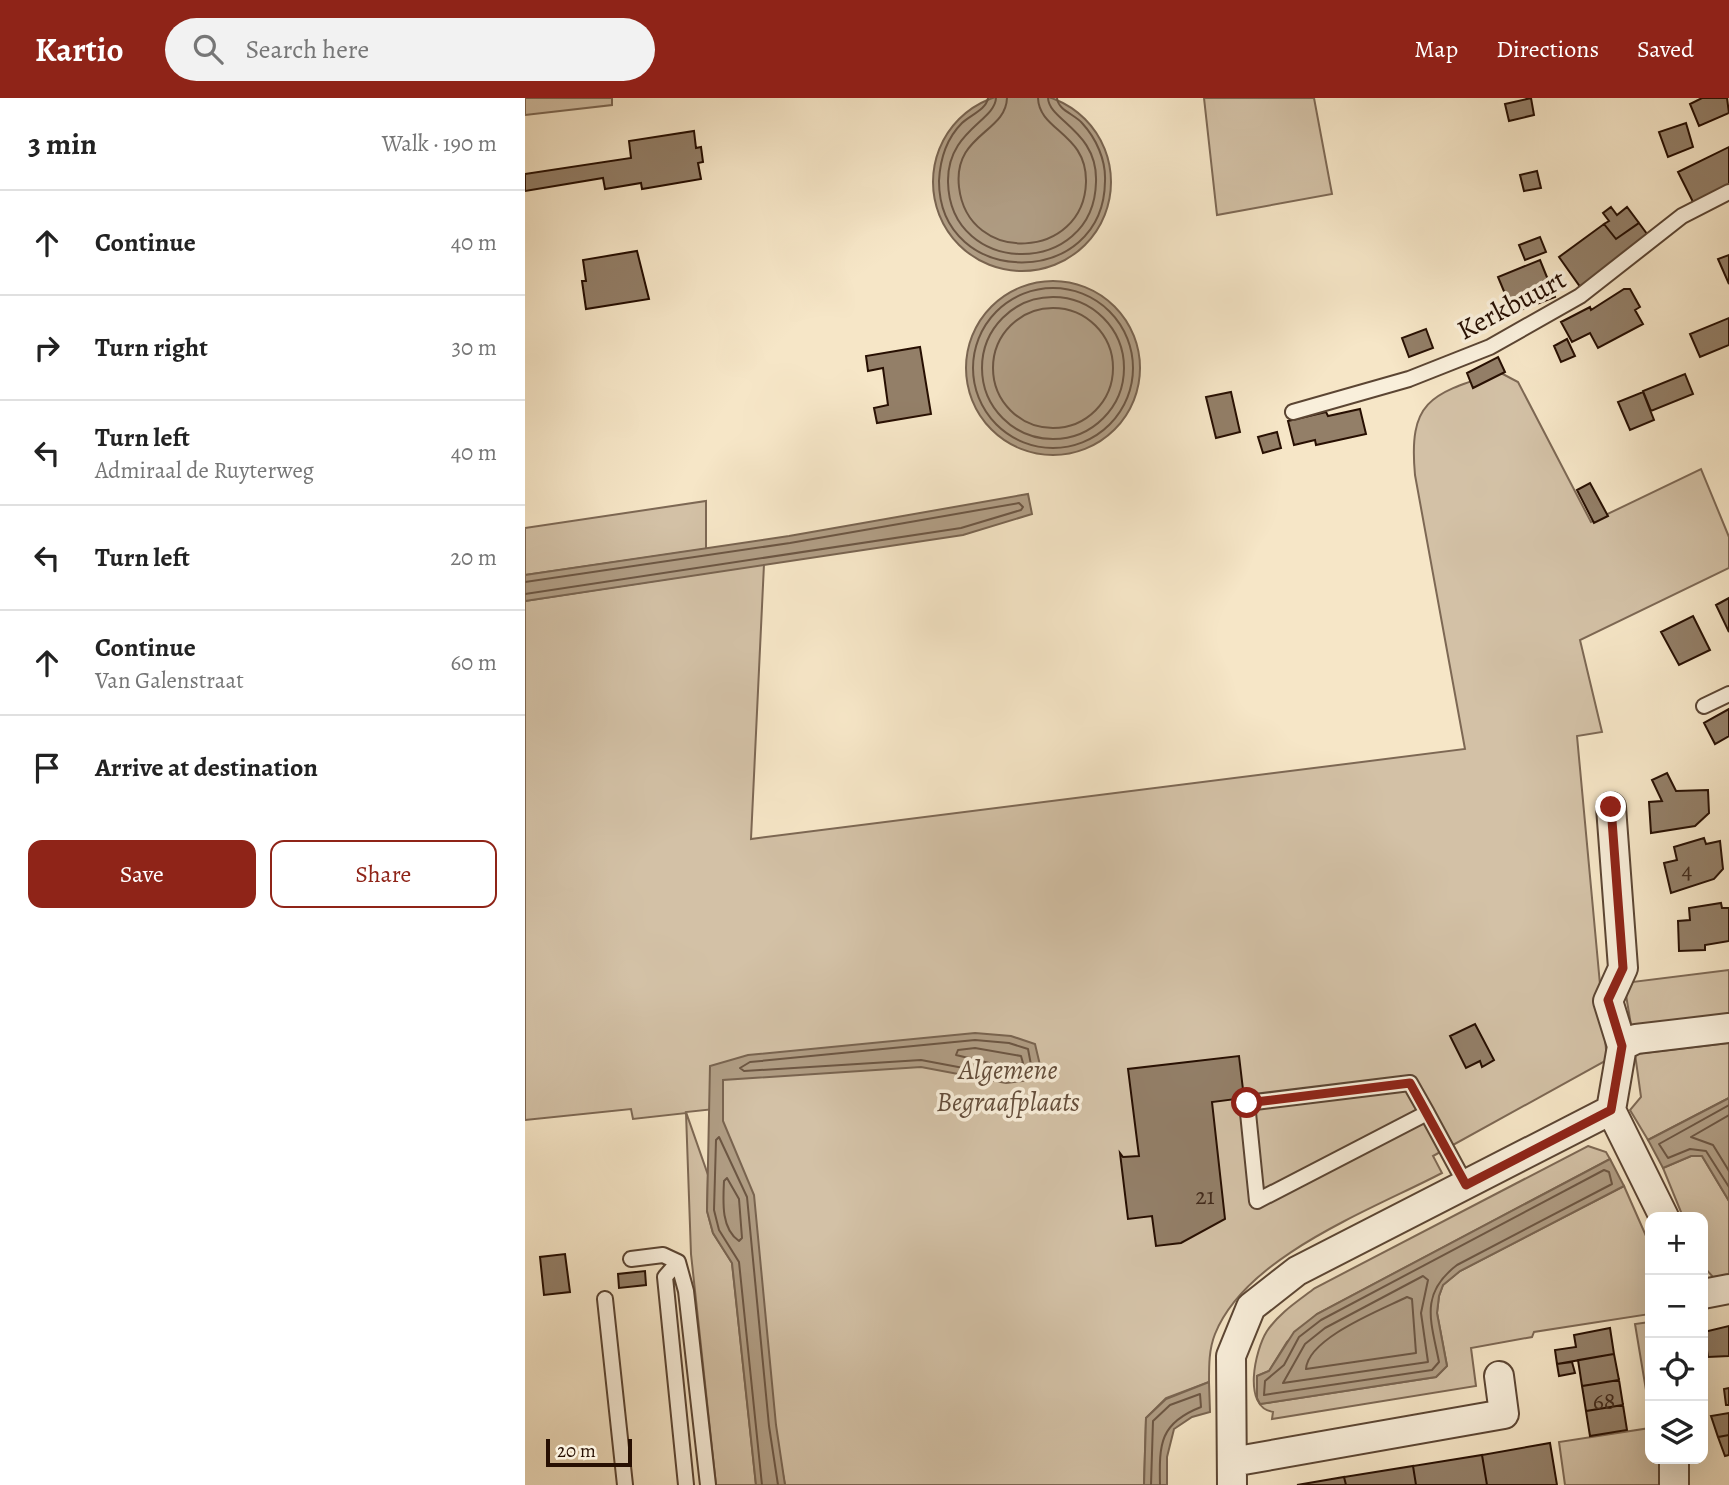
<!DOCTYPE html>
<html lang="en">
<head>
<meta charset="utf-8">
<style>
  :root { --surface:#fff; --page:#f2f2f2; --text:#222; --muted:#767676; --line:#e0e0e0; --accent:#8f2418 }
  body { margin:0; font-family:Alegreya,serif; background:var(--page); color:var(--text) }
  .controls { position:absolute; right:21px; bottom:21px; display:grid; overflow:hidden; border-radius:14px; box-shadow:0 7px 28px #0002 }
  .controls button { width:63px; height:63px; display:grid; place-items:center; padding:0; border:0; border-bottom:2px solid var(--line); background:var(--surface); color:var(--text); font:35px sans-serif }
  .scale { position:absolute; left:21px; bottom:18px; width:86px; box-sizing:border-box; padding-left:7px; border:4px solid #270f02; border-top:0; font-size:19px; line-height:24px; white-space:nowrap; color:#270f02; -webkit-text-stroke:5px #f9efdb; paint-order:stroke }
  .stop { position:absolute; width:21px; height:21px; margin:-16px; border:5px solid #8f2418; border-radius:50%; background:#fff }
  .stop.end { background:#8f2418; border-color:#fff; box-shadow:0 2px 7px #0008 }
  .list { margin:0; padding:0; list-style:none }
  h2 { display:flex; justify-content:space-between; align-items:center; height:91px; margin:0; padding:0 28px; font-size:30px }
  h2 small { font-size:23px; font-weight:400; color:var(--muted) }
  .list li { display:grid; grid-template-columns:46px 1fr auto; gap:21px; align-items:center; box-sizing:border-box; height:105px; padding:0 28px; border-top:2px solid var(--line) }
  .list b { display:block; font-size:26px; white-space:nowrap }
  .list p { margin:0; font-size:23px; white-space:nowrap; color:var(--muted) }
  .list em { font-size:23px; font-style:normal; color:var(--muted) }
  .actions { display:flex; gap:14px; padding:21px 28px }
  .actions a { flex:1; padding:16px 0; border:2px solid var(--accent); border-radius:14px; text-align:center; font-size:24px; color:var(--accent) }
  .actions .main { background:var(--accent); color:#fff }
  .icon { flex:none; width:38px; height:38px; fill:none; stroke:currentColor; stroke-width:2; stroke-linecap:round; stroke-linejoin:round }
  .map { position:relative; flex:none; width:1204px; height:1387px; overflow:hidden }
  header { display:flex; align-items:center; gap:42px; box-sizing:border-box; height:98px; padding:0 35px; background:var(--accent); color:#fff }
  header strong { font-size:33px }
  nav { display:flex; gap:38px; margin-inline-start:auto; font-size:24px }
  .search { width:490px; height:63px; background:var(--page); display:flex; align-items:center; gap:18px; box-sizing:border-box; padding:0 24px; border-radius:38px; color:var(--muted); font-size:26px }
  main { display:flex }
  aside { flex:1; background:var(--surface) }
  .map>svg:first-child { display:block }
</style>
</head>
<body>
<header>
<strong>Kartio</strong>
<div class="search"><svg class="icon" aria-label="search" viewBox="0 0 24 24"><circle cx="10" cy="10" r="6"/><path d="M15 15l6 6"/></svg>Search here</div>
<nav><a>Map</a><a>Directions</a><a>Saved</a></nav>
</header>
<main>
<aside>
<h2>3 min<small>Walk · 190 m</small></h2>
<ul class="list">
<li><svg class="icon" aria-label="ahead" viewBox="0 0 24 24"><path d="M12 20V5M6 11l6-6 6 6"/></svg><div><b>Continue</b></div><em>40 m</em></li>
<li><svg class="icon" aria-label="right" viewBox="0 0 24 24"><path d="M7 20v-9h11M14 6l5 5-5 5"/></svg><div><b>Turn right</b></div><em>30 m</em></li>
<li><svg class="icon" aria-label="left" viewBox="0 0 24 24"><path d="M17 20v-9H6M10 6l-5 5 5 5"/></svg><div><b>Turn left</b><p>Admiraal de Ruyterweg</p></div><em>40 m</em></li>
<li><svg class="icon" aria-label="left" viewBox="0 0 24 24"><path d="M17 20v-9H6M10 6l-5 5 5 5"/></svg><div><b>Turn left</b></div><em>20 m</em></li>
<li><svg class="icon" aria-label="ahead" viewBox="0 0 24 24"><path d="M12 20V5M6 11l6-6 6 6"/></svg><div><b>Continue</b><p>Van Galenstraat</p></div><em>60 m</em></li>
<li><svg class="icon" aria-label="arrive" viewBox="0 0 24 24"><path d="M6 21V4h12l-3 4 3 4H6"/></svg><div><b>Arrive at destination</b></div></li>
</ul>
<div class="actions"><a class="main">Save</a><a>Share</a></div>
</aside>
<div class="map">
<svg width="1204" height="1387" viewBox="0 0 1204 1387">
  <rect width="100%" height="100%" fill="#f6e6c7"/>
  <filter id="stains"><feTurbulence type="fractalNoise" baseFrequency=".00286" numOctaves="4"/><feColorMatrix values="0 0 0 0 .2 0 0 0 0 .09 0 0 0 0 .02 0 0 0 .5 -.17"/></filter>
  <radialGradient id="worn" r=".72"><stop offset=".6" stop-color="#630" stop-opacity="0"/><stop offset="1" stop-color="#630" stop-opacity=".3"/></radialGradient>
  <path fill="#d3c1a6" stroke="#7d6854" stroke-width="2" d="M0,0H87V7L0,17Z
    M679,0H789L807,96L692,117Z
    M974,274L993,284L1066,424L1176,371L1204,439V470L1055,542L1077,634L1052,638L1082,962L908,1058L917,1075C846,1112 721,1158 690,1236C684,1251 684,1267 684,1284L641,1300L621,1320L619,1387H260L189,1011L161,1014L183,1077L182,1113L188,1135L207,1165L231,1387H191L166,1156L161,1015L108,1021L106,1011L0,1022V503L239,466L226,741L940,651L890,377C883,301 907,296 974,274Z
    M181,403V451L0,477V430Z
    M1204,872V923L1107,933L1099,885Z
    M1204,945V1000L1123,1042L1105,1012L1116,999L1110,956Z
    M1063,1048L1081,1054L1085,1061L792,1216L762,1244L744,1273L732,1278V1300L736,1306L911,1279L922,1268L912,1215L914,1198L918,1187L935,1173L1099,1088L1125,1147V1216L1009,1234L1007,1239L946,1250L951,1288L747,1321L748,1314C717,1309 730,1252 742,1233C754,1215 773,1203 790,1190Z
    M1166,1058H1177L1204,1103V1177L1188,1179L1178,1168V1119H1158L1138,1070Z
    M1125,1224V1316L1110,1226Z
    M1125,1330V1361H1135L1136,1387H1040L1034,1344Z"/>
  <path fill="#b09d84" stroke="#796450" stroke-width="2" d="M408 84a89 89 0 1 1 178 0a89 89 0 1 1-178 0Z
    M441 270a87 87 0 1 1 174 0a87 87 0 1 1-174 0Z
    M503,396L507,416L438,437L0,503V477L264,438Z
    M450,935L486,938L510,946L515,967L514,976L505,982L481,985L396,969L198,982V1023L229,1097L251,1327L260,1387H231L207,1165L188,1135L182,1113L185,968L223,957Z
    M1204,1000V1103L1177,1058H1166L1138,1070L1123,1042Z
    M1085,1061L1099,1088L935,1173L918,1187L914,1198L912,1215L922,1268L911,1279L735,1306L732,1300V1278L744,1273L769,1234L792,1216Z
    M684,1284L685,1314L667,1319L649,1331L642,1359V1387H619L621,1320L641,1301Z"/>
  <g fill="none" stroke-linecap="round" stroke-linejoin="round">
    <path stroke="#6c5643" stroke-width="2" d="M463,0C461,12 445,17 437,25C422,40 415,62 414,83C414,191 579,192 580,83C581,62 571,40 557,25C549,16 533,12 532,0
      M471,0C470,23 422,33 423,84C425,180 569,180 571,84C573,33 524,23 523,0
      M482,0C481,35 428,36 434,89C443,168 559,162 561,84C562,35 514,33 513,0
      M448 270a80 80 0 1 1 160 0a80 80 0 1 1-160 0Z
      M457 270a71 71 0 1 1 142 0a71 71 0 1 1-142 0Z
      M468 270a60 60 0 1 1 120 0a60 60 0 1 1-120 0Z
      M0,484L265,445L494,405L498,409L496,412L436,430L0,496
      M450,942L484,945L503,951L507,972L481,978L396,962L219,973L215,970L225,964Z
      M450,950L496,958L498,965L481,969L431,957L433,952Z
      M1204,1007L1134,1046L1143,1060L1165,1051L1181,1053L1204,1089
      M1204,1017L1166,1039L1188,1047L1204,1073
      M1079,1072L1084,1074L1087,1086L932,1167C894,1196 906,1223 914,1264L907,1272L739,1297L740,1283L759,1267L774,1239L796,1222Z
      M202,1080L214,1101L217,1140L214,1143C196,1131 198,1104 199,1083Z
      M898,1178L903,1182L896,1215L903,1264L758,1285L780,1246L800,1230Z
      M882,1199L887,1201L891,1255L781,1271C783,1240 856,1212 882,1199Z
      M237,1387L214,1164L194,1132L189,1112L191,1042L194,1039L222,1099L244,1328L253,1387
      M626,1387L628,1323L645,1307L675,1296L676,1309C635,1325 634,1345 635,1387"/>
  </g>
  <path fill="#937f68" stroke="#270f02" stroke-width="2" d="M1006,0L1009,17L984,23L980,6Z
    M1177,0H1202L1204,15L1174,28L1165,6Z
    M1161,25L1168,49L1143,59L1134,34Z
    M169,33L171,50L176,49L178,64L173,65L176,81L117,91L116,85L80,91L78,80L0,93V76L106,60L104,43Z
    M1204,49V89L1169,106L1153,74Z
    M1012,73L1016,90L999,93L995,77Z
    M1086,109L1092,117L1102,109L1114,125L1091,141L1079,126L1084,123L1078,115Z
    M1114,125L1125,140L1056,190L1034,159L1079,126L1091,141Z
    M1015,139L1021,154L1000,162L994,147Z
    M112,153L124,201L61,211L57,183H61L58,162Z
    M1204,157V186L1193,161Z
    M1015,162L1030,199L988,215L973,179Z
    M1099,191H1105L1115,209L1110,212L1118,226L1073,250L1065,235L1047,244L1036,224L1065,209L1066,212Z
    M1204,220V247L1175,259L1165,236Z
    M901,231L908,250L884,259L877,240Z
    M1042,241L1050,258L1036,264L1029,248Z
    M395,249L406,316L352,325L349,310L363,307L358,270L343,273L341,258Z
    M973,259L980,274L948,290L942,275Z
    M1160,276L1168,296L1126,313L1118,293Z
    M706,294L715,334L691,340L681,299Z
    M1118,294L1129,322L1105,332L1093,304Z
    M835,311L841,336L791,347L790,342L769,347L763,323L801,314L803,318Z
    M752,334L756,350L738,355L733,339Z
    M1065,385L1083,418L1069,425L1052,392Z
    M1204,500V534L1191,507Z
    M1168,518L1185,552L1154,567L1136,534Z
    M1204,611V638L1190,646L1179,625Z
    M1142,675L1151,693L1183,692L1184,715L1170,728L1126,735L1124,704L1137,703L1127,682Z
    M1179,740L1181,746L1195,743L1198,771L1189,781L1146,795L1139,765L1152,762L1149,749Z
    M1196,805L1197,810H1204V843L1180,847V852L1154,853L1153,823L1165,822L1164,810Z
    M950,926L969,962L957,969L955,963L941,970L925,938Z
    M714,958L719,1000L687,1004L700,1121L656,1145L631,1148L627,1118L603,1121L595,1055L598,1059L614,1058L603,971Z
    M40,1156L45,1194L19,1197L15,1159Z
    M120,1173L121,1187L94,1190L93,1176Z
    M1204,1228V1258L1183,1259L1179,1234Z
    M1085,1230L1089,1256L1032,1266L1030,1252L1051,1249L1049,1237Z
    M1089,1256L1094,1282L1057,1288L1053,1262Z
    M1047,1264L1050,1275L1034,1278L1032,1266Z
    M1094,1282L1098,1307L1061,1313L1057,1288Z
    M1204,1290V1307H1201L1199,1291Z
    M1098,1307L1102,1332L1065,1338L1061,1313Z
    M1204,1315V1337L1193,1339L1186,1318Z
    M1204,1337V1357L1200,1358L1193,1339Z
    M1025,1345L1032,1387H962L957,1357Z
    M957,1357L962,1387H891L888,1368Z
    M888,1368L891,1387H821L819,1379Z
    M819,1379L821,1387H772Z"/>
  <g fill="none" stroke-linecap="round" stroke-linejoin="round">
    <g stroke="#5b4533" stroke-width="18">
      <path id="lane" d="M768,314L884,281L965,249L1055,198L1157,118L1204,94
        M1179,608L1204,596
        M902,1015L885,985L722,1005L732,1103L902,1015L941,1087
        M106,1161L138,1157L153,1164L161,1193L183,1387
        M153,1164L140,1179L161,1387
        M80,1201L100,1387"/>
    </g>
    <g stroke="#5b4533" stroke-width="32">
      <path id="street" d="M1097,948L1111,941L1204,930
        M1086,1012L1097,948L1083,903L1098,870L1086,709
        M1086,1012L1139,1119
        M1178,1196L1204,1191
        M1149,1361V1387
        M707,1364L979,1316L974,1278
        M707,1387L706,1258L726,1209L772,1173L1086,1012"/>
    </g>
    <use href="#lane" stroke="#f9efdb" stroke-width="14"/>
    <use href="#street" stroke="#f9efdb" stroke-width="28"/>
  </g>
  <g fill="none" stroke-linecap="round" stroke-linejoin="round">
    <path stroke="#8f2418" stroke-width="9" d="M722,1005L885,985L941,1087L1086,1012L1097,948L1083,902L1098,870L1086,709"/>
  </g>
  <g text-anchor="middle" stroke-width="7" stroke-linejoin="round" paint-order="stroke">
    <g font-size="24" fill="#422b1c">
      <text x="1162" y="780">4</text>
      <text x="680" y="1106">21</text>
      <text x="1079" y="1311">68</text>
    </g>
    <g font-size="28" fill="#270f02" stroke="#f9efdb">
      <text transform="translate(986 206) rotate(-28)" y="10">Kerkbuurt</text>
    </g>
    <g font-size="28" font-style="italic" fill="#634d3b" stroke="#f9efdb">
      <text x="483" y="981">Algemene<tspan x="483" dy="32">Begraafplaats</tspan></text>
    </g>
  </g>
  <rect width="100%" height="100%" filter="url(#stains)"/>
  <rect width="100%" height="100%" fill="url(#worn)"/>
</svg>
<div class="controls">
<button>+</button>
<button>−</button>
<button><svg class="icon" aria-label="locate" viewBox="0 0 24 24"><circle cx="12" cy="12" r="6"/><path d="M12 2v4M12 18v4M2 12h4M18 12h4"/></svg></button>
<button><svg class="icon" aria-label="layers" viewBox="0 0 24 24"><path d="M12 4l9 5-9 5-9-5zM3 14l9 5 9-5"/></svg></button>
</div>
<div class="scale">20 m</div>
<div class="stop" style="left:722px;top:1005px"></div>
<div class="stop end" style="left:1086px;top:709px"></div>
</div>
</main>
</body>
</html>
